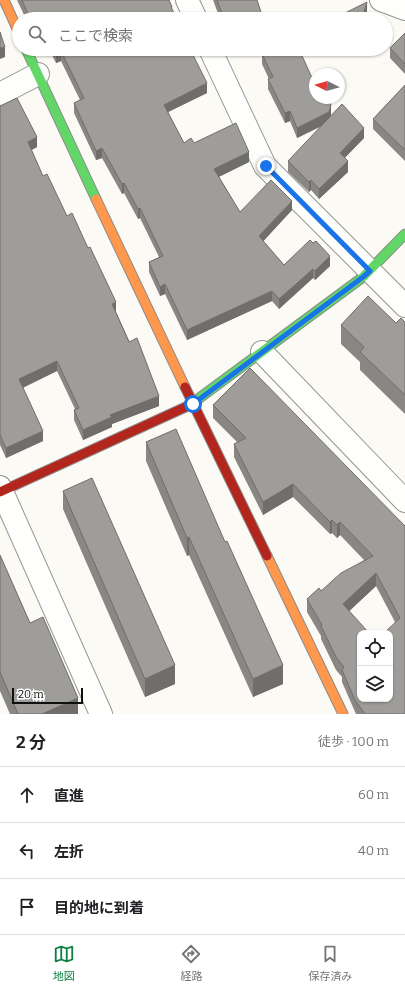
<!DOCTYPE html>
<html lang="ja">
<head>
<meta charset="utf-8">
<style>
  :root { --surface:#fff; --page:#f2f2f2; --text:#202124; --muted:#757577; --line:#e0e0e0; --accent:#0b8043 }
  body { margin:0; font-family:Bitter,"Noto Sans JP",serif; background:var(--page); color:var(--text) }
  .controls { position:absolute; right:12px; bottom:12px; display:grid; overflow:hidden; border-radius:8px; box-shadow:0 1px 3px #0004 }
  .controls button { width:36px; height:36px; display:grid; place-items:center; padding:0; border:0; border-bottom:1px solid var(--line); background:var(--surface); color:var(--text); font:20px sans-serif }
  .compass { position:absolute; left:309px; top:68px; width:36px; height:36px; border-radius:50%; background:var(--surface); box-shadow:0 1px 3px #0004; rotate:276deg }
  .scale { position:absolute; left:12px; bottom:10px; width:71px; box-sizing:border-box; padding-left:4px; border:2px solid #0f0f0f; border-top:0; font-size:11px; line-height:14px; white-space:nowrap; color:#0f0f0f; -webkit-text-stroke:3px #fff; paint-order:stroke }
  .stop { position:absolute; width:12px; height:12px; margin:-9px; border:3px solid #1a73e8; border-radius:50%; background:#fff }
  .stop.end { background:#1a73e8; border-color:#fff; box-shadow:0 1px 4px #0008 }
  .list { margin:0; padding:0; list-style:none }
  h2 { display:flex; justify-content:space-between; align-items:center; height:52px; margin:0; padding:0 16px; font-size:17px }
  h2 small { font-size:13px; font-weight:400; color:var(--muted) }
  .list li { display:grid; grid-template-columns:26px 1fr auto; gap:12px; align-items:center; box-sizing:border-box; height:56px; padding:0 16px; border-top:1px solid var(--line) }
  .list b { display:block; font-size:15px; white-space:nowrap }
  .list em { font-size:13px; font-style:normal; color:var(--muted) }
  .icon { flex:none; width:22px; height:22px; fill:none; stroke:currentColor; stroke-width:2; stroke-linecap:round; stroke-linejoin:round }
  .map { position:relative; flex:none; width:405px; height:714px; overflow:hidden }
  .search { position:absolute; background:var(--surface); box-shadow:0 1px 3px #0004; left:12px; right:12px; top:12px; height:44px; display:flex; align-items:center; gap:10px; box-sizing:border-box; padding:0 14px; border-radius:22px; color:var(--muted); font-size:15px }
  .sheet { height:220px; background:var(--surface) }
  nav { display:flex; justify-content:space-around; align-items:center; box-sizing:border-box; height:56px; border-top:1px solid var(--line); background:var(--surface); font-size:11px; color:var(--muted) }
  nav a { display:grid; justify-items:center; gap:2px }
  nav .on { color:var(--accent) }
  .map>svg:first-child { display:block }
</style>
</head>
<body>
<div class="map">
<svg width="405" height="714" viewBox="0 0 405 714">
  <rect width="100%" height="100%" fill="#fbfaf4"/>
  <g fill="none" stroke-linecap="round" stroke-linejoin="round">
    <g stroke="#959592" stroke-width="24">
      <path id="street" d="M187,0L196,19
        M381,0L405,9
        M210,49L265,166L405,306
        M0,94L38,74
        M262,352L405,501
        M0,487L101,714"/>
    </g>
    <g stroke="#8c8b89" stroke-width="11">
      <path id="fast" d="M26,49L96,199
        M190,405L363,277L405,234"/>
    </g>
    <g stroke="#8c8b89" stroke-width="11">
      <path id="slow" d="M4,0L19,33
        M96,199L185,387
        M267,556L343,714"/>
    </g>
    <g stroke="#8c8b89" stroke-width="11">
      <path id="jam" d="M185,387L267,556
        M0,492L190,405"/>
    </g>
    <use href="#street" stroke="#fefefd" stroke-width="22"/>
    <use href="#fast" stroke="#63d668" stroke-width="9"/>
    <use href="#slow" stroke="#ff974d" stroke-width="9"/>
    <use href="#jam" stroke="#b3261e" stroke-width="9"/>
  </g>
  <path fill="#898784" fill-rule="evenodd" d="M17,0H169L172,10L177,19H26Z
    M213,0H257L262,19H220Z
    M405,33V74L390,58V48Z
    M49,49H190L207,93L168,112L184,143H194L249,162L219,177L240,212L292,210L263,241L284,265L330,266L315,280L313,278L279,309L272,301L187,340L165,294L160,296L149,272V262L159,257L140,218L138,219L124,193L122,194L102,158L96,160L74,113V103L80,100L61,61L56,63Z
    M346,49H355L354,52Z
    M262,54L313,80L331,115V116L364,138L344,158L348,172L319,199L311,190L309,192L288,172V161L322,126L297,138L290,121L285,123L268,89V79H269L262,64Z
    M405,85V161L373,129V119Z
    M0,106L37,147L31,150L43,176L67,216L116,312L159,406L112,424V427L83,440L74,420V410L75,409L57,371L23,388L43,441L6,458L0,445Z
    M405,322V414L360,370V362L341,344V325Z
    M213,405L405,526V714H356L342,682V677L336,670L321,639V636L307,612V599L321,591L364,560L340,535L337,538L332,533L330,534L293,497L263,515L234,457V444L238,443L213,418ZM376,586L395,622L360,699L349,611Z
    M146,442L283,684L253,697L189,555L187,556L146,461Z
    M63,491L175,684L145,697L63,509Z
    M0,555L30,623L78,714H10L0,691Z"/>
  <path fill="#6f6e6c" d="M367,2V12L365,19H362Z
    M262,15V19H252Z
    M5,47V57L0,59V48Z
    M61,51V61L56,63V53Z
    M207,83V93L164,114V105Z
    M331,105V115L329,122L297,138V128Z
    M290,111V121L285,123V113Z
    M364,128V138L340,163V153Z
    M37,137V147L28,152V142Z
    M102,148V158L96,160V151Z
    M249,152V162L214,179V169Z
    M348,161V172L319,199V189Z
    M311,180V190L309,192V182Z
    M124,183V193L122,194V184Z
    M292,201V210L259,246V236Z
    M140,208V218L138,219V209Z
    M330,256V266L315,280V271Z
    M313,269V278L279,309V299Z
    M165,284V294L160,296V287Z
    M272,291V301L187,340V330Z
    M116,302V312L112,314V304Z
    M57,361V371L19,389V379Z
    M159,396V406L112,424V427L83,440V430L110,415Z
    M43,431V441L6,458V448Z
    M293,484V497L263,515V502Z
    M332,520V533L330,534V522Z
    M340,522V535L337,538V525Z
    M189,537V555L187,556V538Z
    M376,573V586L343,617V604Z
    M175,665V684L145,697V679Z
    M283,665V684L253,697V679Z
    M78,698V714H42Z"/>
  <path fill="#9f9d9a" stroke="#6f6e6c" fill-rule="evenodd" d="M22,0H169L172,7H171L177,19H30Z
    M217,0H257L262,15L252,19H224Z
    M367,2L362,19H333Z
    M0,32L5,47L0,48Z
    M405,33V64L390,48Z
    M54,49H190L207,83L164,105L184,143L191,138L194,143L236,123L249,152L214,169L240,212L271,180L292,201L259,236L284,265L310,240L313,243L316,241L330,256L315,271L313,269L279,299L272,291L187,330L165,284L160,287L149,262L163,256L140,208L138,209L124,183L122,184L102,148L96,151L74,103L84,98L61,51L56,53Z
    M272,49H299L313,80L315,79V98H328L331,105L329,112L297,128L290,111L285,113L268,79L273,77L262,54Z
    M405,85V150L373,119Z
    M17,98L37,137L28,142L43,176L47,174L67,216L72,213L88,248L90,247L116,302L112,304L129,342L137,338L159,396L110,415L112,417L83,430L74,410L79,408L57,361L19,379L43,431L6,448L0,435V106Z
    M342,104L364,128L340,153L348,161L319,189L311,180L309,182L288,161Z
    M368,296L396,323L401,318L405,322V395L360,352L364,347L341,325Z
    M250,368L405,526V714H365L355,700L342,670L344,667L336,657L321,626L322,625L307,599L319,588L321,591L341,573L373,556L340,522L337,525L332,520L330,522L293,484L263,502L234,444L246,438L213,405ZM376,573L400,618L384,633H390V699H360V633H369L343,604Z
    M176,429L225,542L227,541L283,665L253,679L189,537L187,538L146,442Z
    M92,478L175,665L145,679L63,491Z
    M0,555L30,623L43,617L78,698L42,714H18L0,672Z"/>
  <g fill="none" stroke-linecap="round" stroke-linejoin="round">
    <path stroke="#1a73e8" stroke-width="5" d="M193,404L363,277L370,271L266,166"/>
  </g>
</svg>
<div class="controls">
<button><svg class="icon" aria-label="locate" viewBox="0 0 24 24"><circle cx="12" cy="12" r="6"/><path d="M12 2v4M12 18v4M2 12h4M18 12h4"/></svg></button>
<button><svg class="icon" aria-label="layers" viewBox="0 0 24 24"><path d="M12 4l9 5-9 5-9-5zM3 14l9 5 9-5"/></svg></button>
</div>
<svg class="compass" viewBox="-18 -18 36 36"><path d="M0-13l5 13h-10z" fill="#e53935"/><path d="M0 13l5-13h-10z" fill="#757577"/></svg>
<div class="scale">20 m</div>
<div class="stop" style="left:193px;top:404px"></div>
<div class="stop end" style="left:266px;top:166px"></div>
<div class="search"><svg class="icon" aria-label="search" viewBox="0 0 24 24"><circle cx="10" cy="10" r="6"/><path d="M15 15l6 6"/></svg>ここで検索</div>
</div>
<section class="sheet">
<h2>2 分<small>徒歩 · 100 m</small></h2>
<ul class="list">
<li><svg class="icon" aria-label="ahead" viewBox="0 0 24 24"><path d="M12 20V5M6 11l6-6 6 6"/></svg><div><b>直進</b></div><em>60 m</em></li>
<li><svg class="icon" aria-label="left" viewBox="0 0 24 24"><path d="M17 20v-9H6M10 6l-5 5 5 5"/></svg><div><b>左折</b></div><em>40 m</em></li>
<li><svg class="icon" aria-label="arrive" viewBox="0 0 24 24"><path d="M6 21V4h12l-3 4 3 4H6"/></svg><div><b>目的地に到着</b></div></li>
</ul>
</section>
<nav>
<a class="on"><svg class="icon" aria-label="map" viewBox="0 0 24 24"><path d="M3 6l6-2 6 2 6-2v14l-6 2-6-2-6 2zM9 4v14M15 6v14"/></svg>地図</a>
<a><svg class="icon" aria-label="directions" viewBox="0 0 24 24"><path d="M12 3l9 9-9 9-9-9zM9 14v-3h6M13 9l2 2-2 2"/></svg>経路</a>
<a><svg class="icon" aria-label="saved" viewBox="0 0 24 24"><path d="M7 4h10v16l-5-4-5 4z"/></svg>保存済み</a>
</nav>
</body>
</html>
